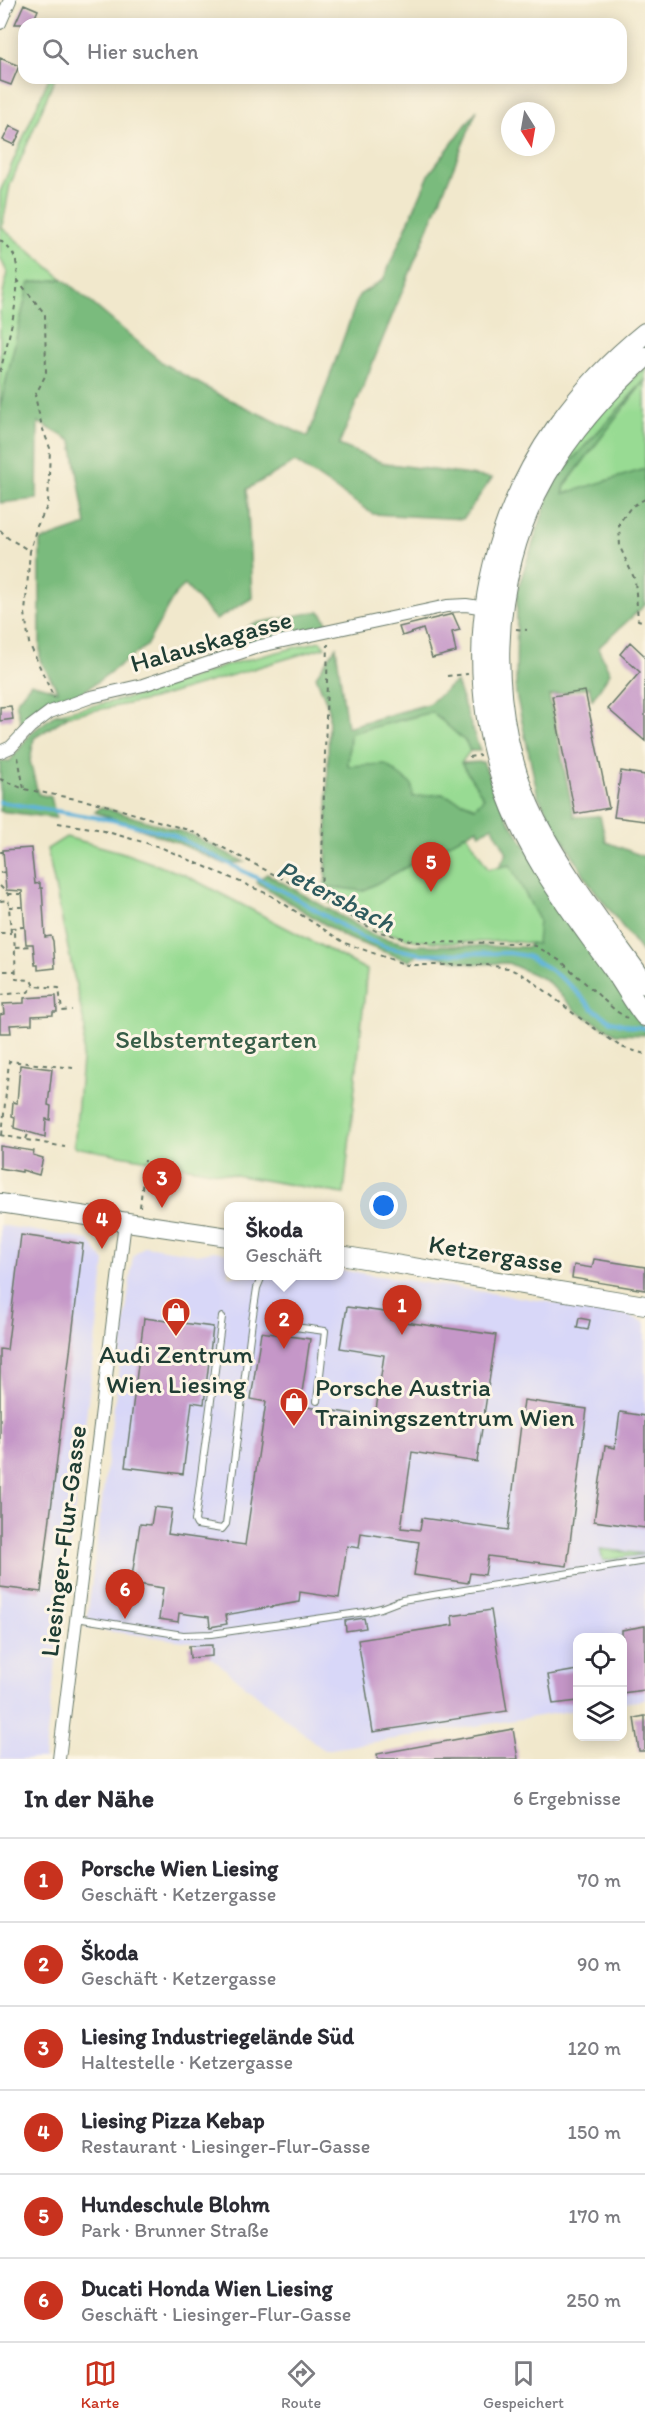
<!DOCTYPE html>
<html lang="de">
<head>
<meta charset="utf-8">
<style>
  :root { --surface:#fff; --page:#f7f7f7; --text:#2b2b33; --muted:#7c7c81; --line:#e1e1e2; --accent:#c8321e }
  body { margin:0; font-family:Itim,sans-serif; background:var(--page); color:var(--text) }
  .controls { position:absolute; right:18px; bottom:18px; display:grid; overflow:hidden; border-radius:12px; box-shadow:0 3px 15px #0003 }
  .controls button { width:54px; height:54px; display:grid; place-items:center; padding:0; border:0; border-bottom:2px solid var(--line); background:var(--surface); color:var(--text); font:30px sans-serif }
  .compass { position:absolute; left:501px; top:102px; width:54px; height:54px; border-radius:50%; background:var(--surface); box-shadow:0 3px 15px #0003; rotate:169deg }
  .you { position:absolute; left:384px; top:1206px; width:21px; height:21px; margin:-15px; border:4px solid #fff; border-radius:50%; background:#1a73e8; box-shadow:0 0 0 9px #1a73e833 }
  .badge { display:grid; place-items:center; width:39px; height:39px; border-radius:50%; background:var(--accent); color:#fff; font-size:20px; font-weight:700 }
  .pin { position:absolute; translate:-50% -50px; filter:drop-shadow(0 2px 3px #0008) }
  .pin::after { content:''; position:absolute; top:32px; width:21px; height:18px; background:inherit; clip-path:polygon(0 0,100% 0,50% 100%) }
  .popup { position:absolute; left:224px; top:1202px; width:120px; height:78px; box-sizing:border-box; display:grid; place-content:center; border-radius:12px; background:var(--surface); filter:drop-shadow(0 2px 4px #0005); font-size:20px; white-space:nowrap; color:var(--muted) }
  .popup b { font-size:22px; color:var(--text) }
  .popup::after { content:''; position:absolute; left:50%; top:100%; margin-left:-12px; border:12px solid transparent; border-top-color:var(--surface) }
  .list { margin:0; padding:0; list-style:none }
  h2 { display:flex; justify-content:space-between; align-items:center; height:78px; margin:0; padding:0 24px; font-size:26px }
  h2 small { font-size:20px; font-weight:400; color:var(--muted) }
  .list li { display:grid; grid-template-columns:39px 1fr auto; gap:18px; align-items:center; box-sizing:border-box; height:84px; padding:0 24px; border-top:2px solid var(--line) }
  .list b { display:block; font-size:22px; white-space:nowrap }
  .list p { margin:0; font-size:20px; white-space:nowrap; color:var(--muted) }
  .list em { font-size:20px; font-style:normal; color:var(--muted) }
  .icon { flex:none; width:33px; height:33px; fill:none; stroke:currentColor; stroke-width:2; stroke-linecap:round; stroke-linejoin:round }
  .map { position:relative; flex:none; width:645px; height:1759px; overflow:hidden }
  .search { position:absolute; background:var(--surface); box-shadow:0 3px 15px #0003; left:18px; right:18px; top:18px; height:66px; display:flex; align-items:center; gap:15px; box-sizing:border-box; padding:0 21px; border-radius:18px; color:var(--muted); font-size:22px }
  .sheet { height:582px; background:var(--surface) }
  nav { display:flex; justify-content:space-around; align-items:center; box-sizing:border-box; height:84px; border-top:2px solid var(--line); background:var(--surface); font-size:16px; color:var(--muted) }
  nav a { display:grid; justify-items:center; gap:3px }
  nav .on { color:var(--accent) }
  .map>svg:first-child { display:block }
</style>
</head>
<body>
<div class="map">
<svg width="645" height="1759" viewBox="0 0 645 1759">
  <rect width="100%" height="100%" fill="#fcf5e5"/>
  <filter id="ink" filterUnits="userSpaceOnUse"><feTurbulence type="fractalNoise" baseFrequency=".0167" numOctaves="2"/><feDisplacementMap in="SourceGraphic" scale="12" xChannelSelector="R" yChannelSelector="G"/><feConvolveMatrix kernelMatrix="1 2 1 2 8 2 1 2 1" color-interpolation-filters="sRGB"/></filter>
  <filter id="wash" filterUnits="userSpaceOnUse"><feTurbulence type="fractalNoise" baseFrequency=".008" numOctaves="4" result="noise"/><feDisplacementMap in="SourceGraphic" scale="24" xChannelSelector="R" yChannelSelector="G"/><feGaussianBlur stdDeviation="1.35" result="paint"/><feColorMatrix in="noise" values="0 0 0 0 0 0 0 0 0 0 0 0 0 0 0 0 0 1.4 0 .05"/><feComposite in="paint" operator="in"/></filter>
  <g filter="url(#wash)">
    <rect width="100%" height="100%" fill="#f1e8cc"/>
    <path fill="#d8d7f8" d="M0,1225L89,1240L105,1262L44,1759H0Z
      M145,1246L197,1254L213,1251L228,1253V1276H340V1270L582,1307L625,1314L645,1322V1700L623,1703L622,1638H578L577,1710L324,1750L192,1642L86,1628L133,1256Z"/>
    <path fill="#98db93" stroke="#5c8c64" stroke-width="1.5" d="M49,78H55L10,185L2,228L63,279L29,283L0,407V311L7,272L0,257V192Z
      M645,366V469L563,495L565,486L636,390L554,480C574,435 612,401 645,366Z
      M320,641L325,647L153,699L70,715L56,714L146,694L231,664Z
      M433,712L466,742L470,751L461,763L485,798L475,807L442,794L413,797L348,767L350,733Z
      M467,834L488,869L510,865L574,943L537,944L507,941L448,943L414,940L380,931L322,898L324,886L388,849Z
      M66,837L121,852L185,875L367,970L344,1194L74,1147L85,1028L47,849Z
      M600,1549L644,1554L603,1561Z"/>
    <path fill="#7abb7d" stroke="#4c7c58" stroke-width="1.5" d="M477,110L339,445L383,463L492,478L463,519L373,514L295,462L247,489L252,598L216,620L185,585L176,593L146,646L79,695L50,706L21,724L16,702L31,683L58,691L40,660V541L86,525L72,441L38,422L37,499L0,503V407L29,283L63,279L164,364L218,394L308,437L359,295L383,280L430,173Z
      M645,380L565,485L563,494L645,469V605L598,648L610,673L592,700L589,687L549,696L574,817L600,816L606,842L645,857V956L589,883L538,796L516,694L517,591L554,480Z
      M320,611L330,627L225,647L252,624Z
      M336,647L347,727L428,704L456,682L480,751H470L466,742L432,712L350,733L348,766L385,764L412,785L413,797L442,794L475,807L484,798L461,763L483,762L508,819L645,1030V1035L616,1034L577,1012L546,980L508,963L473,964L421,953L409,961L347,938L256,882L267,874L376,936L411,945L528,947L531,943L537,944L539,920L510,865L499,867L507,853L492,826L480,834L477,828L363,891L324,886L326,877L329,709L316,676Z
      M56,714L70,715L34,738L30,761L38,794L51,797L56,818L0,811V761H10L32,732Z
      M101,807L192,835L244,862L225,864L176,842L95,812Z"/>
    <g fill="none" stroke-linecap="round" stroke-linejoin="round">
      <path stroke="#5eb4db" stroke-width="4" d="M0,802L112,820L171,834L292,896L359,936L386,947L421,954L509,953L527,956L548,968L571,986L592,1008L611,1021L634,1027L645,1028"/>
    </g>
    <g id="blocks">
      <path fill="#c597c8" d="M24,4L38,10L32,24H15Z
        M0,58L19,66L11,85L0,81Z
        M10,126L21,131L14,145L3,140Z
        M453,614L460,630L452,632L456,652L432,658L423,629L402,636L399,627Z
        M630,642L645,656V741L608,709L640,672L620,654Z
        M585,691L609,808L575,814L552,696Z
        M11,706L13,719L0,721V707Z
        M621,771L645,775V821L614,817Z
        M31,848L35,884L40,883V888H42L45,937L51,936L53,941L55,968L38,970V965H35L33,944H26L22,891L6,890L3,850Z
        M56,996L57,1012H53V1015L32,1016V1024L10,1025L11,1033H0V1015L4,1014L3,1004L24,1003V998Z
        M20,1065L52,1069L48,1105L51,1106L50,1120L46,1119L45,1137L14,1128L15,1117L12,1116L13,1102L17,1103Z
        M0,1146L34,1151L33,1155L43,1158L39,1175L22,1170V1172L0,1168Z
        M21,1235L83,1244L41,1592L0,1587V1349L7,1350Z
        M594,1259L645,1267V1290L572,1278L574,1265L592,1268Z
        M347,1307L392,1313L391,1320L496,1335L477,1462L412,1452L401,1528L420,1530L422,1518L508,1530L524,1400L587,1409L567,1566L488,1556L485,1575L470,1573L468,1583L414,1575L419,1542L361,1533L359,1548L347,1546L339,1598L300,1592L299,1602L225,1615L227,1624L210,1627L209,1617L179,1613L178,1622L159,1619L163,1588L131,1583L140,1524L151,1525L154,1507L172,1509L168,1534L245,1545L266,1402L251,1399L261,1332L310,1339L300,1406L375,1417L384,1355L340,1348Z
        M144,1318L213,1327L204,1404L192,1402L183,1474L125,1467Z
        M579,1318L590,1320L588,1330L577,1328Z
        M620,1412L645,1416V1528L594,1521L605,1446L615,1448Z
        M491,1610L507,1711L373,1732L358,1640L453,1625L452,1616Z
        M364,1618L366,1628L346,1631L345,1621Z
        M645,1626V1690L622,1693V1630Z
        M212,1645V1656L190,1658L189,1646Z
        M578,1670V1701L553,1704L548,1675Z
        M645,1716V1751H639L634,1718Z
        M513,1729L518,1759H378L377,1754Z"/>
    </g>
  </g>
  <g filter="url(#ink)">
    <use href="#blocks" fill-opacity="0" stroke="#687969" stroke-width="1.5"/>
    <g fill="none" stroke-linecap="round" stroke-linejoin="round">
      <g stroke="#687969" stroke-width="8">
        <path id="service" d="M222,1317L195,1521L197,1525L222,1529L226,1524L252,1321L257,1288L262,1276
          M287,1326L325,1331L317,1401
          M76,1618L183,1635L211,1634L365,1612L381,1608L402,1600L645,1561"/>
      </g>
      <g stroke="#687969" stroke-width="14">
        <path id="minor" d="M0,23L10,0
          M0,752L11,747L30,727L50,712L91,697L143,685L260,646L447,606L466,605L486,608
          M59,1759L125,1222"/>
      </g>
      <g stroke="#687969" stroke-width="20">
        <path id="secondary" d="M0,1203L228,1237
          M340,1255L645,1305"/>
      </g>
      <g stroke="#687969" stroke-width="22">
        <path id="primary" d="M645,333C510,442 447,612 502,780C524,850 570,909 612,967C624,983 633,1001 645,1016
          M645,357C606,392 572,430 546,475C487,577 484,716 536,821C566,879 607,931 645,984"/>
      </g>
      <path stroke="#687969" stroke-width="2" stroke-dasharray="4.5 4.5" stroke-linecap="butt" d="M0,240C5,245 13,251 15,258C24,285 7,344 0,372
        M17,279L45,314L46,374L35,396L42,427L50,448L48,505L37,526L30,551
        M645,499L631,507L619,523L620,547L635,580L638,620L645,622
        M0,530L8,538L30,551L25,613L29,643L54,698
        M516,629L527,630
        M447,676L468,674
        M18,757L24,789
        M469,757L480,755
        M0,779L24,789L102,804L191,831L321,899L376,931L417,942L515,943L536,946L562,962L616,1011L627,1018
        M58,823L97,829L160,847L270,895L345,943L407,965H487L508,968L529,978L573,1013L621,1047L645,1054
        M0,852H4
        M0,873L5,872
        M0,886L8,894L11,933L14,932L16,979L31,980L34,986L59,988L62,1011L72,1010
        M8,894H22
        M321,899L328,644
        M0,901L9,900
        M9,907H23
        M11,928L25,927
        M0,933H11
        M15,947L33,946
        M4,971H16
        M0,995L28,992L34,986
        M0,1135L65,1147
        M2,1135L9,1061L73,1068
        M26,1139L29,1132
        M140,1207L145,1160"/>
      <use href="#service" stroke="#fff" stroke-width="6"/>
      <use href="#minor" stroke="#fff" stroke-width="12"/>
      <use href="#secondary" stroke="#fff" stroke-width="18"/>
      <use href="#primary" stroke="#fff" stroke-width="20"/>
    </g>
  </g>
  <defs>
    <g id="shop-pin" transform="scale(1.5)"><path d="M0 17L-7.5 6A9.5 9.5 0 1 1 7.5 6Z" fill="#c8321e" stroke="#fcf5e5"/><path d="M-5-2.5h2.3a2.7 3.5 0 0 1 5.4 0H5L5.5 6h-11ZM-1.5-2.5h3a1.5 2.3 0 0 0-3 0Z" fill="#fff"/></g>
  </defs>
  <g fill-rule="evenodd">
    <use href="#shop-pin" x="176" y="1312"/>
    <use href="#shop-pin" x="294" y="1402"/>
  </g>
  <g text-anchor="middle" stroke-width="6" stroke-linejoin="round" paint-order="stroke">
    <g font-size="26" fill="#1f3d34" stroke="#fcf5e5">
      <text transform="translate(211 641) rotate(-16)" y="9">Halauskagasse</text>
      <text transform="translate(496 1254) rotate(9)" y="9">Ketzergasse</text>
      <text transform="translate(63 1541) rotate(-83)" y="9">Liesinger-Flur-Gasse</text>
    </g>
    <g font-size="26" fill="#375d47" stroke="#fcf5e5">
      <text x="216" y="1048">Selbsterntegarten</text>
    </g>
    <g font-size="26" fill="#1f3d34" stroke="#fcf5e5">
      <text x="176" y="1363">Audi Zentrum<tspan x="176" dy="30">Wien Liesing</tspan></text>
      <text x="315" y="1396" text-anchor="start">Porsche Austria<tspan x="315" dy="30">Trainingszentrum Wien</tspan></text>
    </g>
    <g font-size="27" font-style="italic" fill="#2f5b5e" stroke="#fcf5e5">
      <text transform="translate(336 896) rotate(27)" y="9">Petersbach</text>
    </g>
  </g>
</svg>
<div class="controls">
<button><svg class="icon" aria-label="locate" viewBox="0 0 24 24"><circle cx="12" cy="12" r="6"/><path d="M12 2v4M12 18v4M2 12h4M18 12h4"/></svg></button>
<button><svg class="icon" aria-label="layers" viewBox="0 0 24 24"><path d="M12 4l9 5-9 5-9-5zM3 14l9 5 9-5"/></svg></button>
</div>
<svg class="compass" viewBox="-18 -18 36 36"><path d="M0-13l5 13h-10z" fill="#e53935"/><path d="M0 13l5-13h-10z" fill="#7c7c81"/></svg>
<div class="you"></div>
<div class="pin badge" style="left:402px;top:1335px">1</div>
<div class="pin badge" style="left:284px;top:1349px">2</div>
<div class="popup"><b>Škoda</b>Geschäft</div>
<div class="pin badge" style="left:162px;top:1208px">3</div>
<div class="pin badge" style="left:102px;top:1249px">4</div>
<div class="pin badge" style="left:431px;top:892px">5</div>
<div class="pin badge" style="left:125px;top:1619px">6</div>
<div class="search"><svg class="icon" aria-label="search" viewBox="0 0 24 24"><circle cx="10" cy="10" r="6"/><path d="M15 15l6 6"/></svg>Hier suchen</div>
</div>
<section class="sheet">
<h2>In der Nähe<small>6 Ergebnisse</small></h2>
<ul class="list">
<li><span class="badge">1</span><div><b>Porsche Wien Liesing</b><p>Geschäft · Ketzergasse</p></div><em>70 m</em></li>
<li><span class="badge">2</span><div><b>Škoda</b><p>Geschäft · Ketzergasse</p></div><em>90 m</em></li>
<li><span class="badge">3</span><div><b>Liesing Industriegelände Süd</b><p>Haltestelle · Ketzergasse</p></div><em>120 m</em></li>
<li><span class="badge">4</span><div><b>Liesing Pizza Kebap</b><p>Restaurant · Liesinger-Flur-Gasse</p></div><em>150 m</em></li>
<li><span class="badge">5</span><div><b>Hundeschule Blohm</b><p>Park · Brunner Straße</p></div><em>170 m</em></li>
<li><span class="badge">6</span><div><b>Ducati Honda Wien Liesing</b><p>Geschäft · Liesinger-Flur-Gasse</p></div><em>250 m</em></li>
</ul>
</section>
<nav>
<a class="on"><svg class="icon" aria-label="map" viewBox="0 0 24 24"><path d="M3 6l6-2 6 2 6-2v14l-6 2-6-2-6 2zM9 4v14M15 6v14"/></svg>Karte</a>
<a><svg class="icon" aria-label="directions" viewBox="0 0 24 24"><path d="M12 3l9 9-9 9-9-9zM9 14v-3h6M13 9l2 2-2 2"/></svg>Route</a>
<a><svg class="icon" aria-label="saved" viewBox="0 0 24 24"><path d="M7 4h10v16l-5-4-5 4z"/></svg>Gespeichert</a>
</nav>
</body>
</html>
